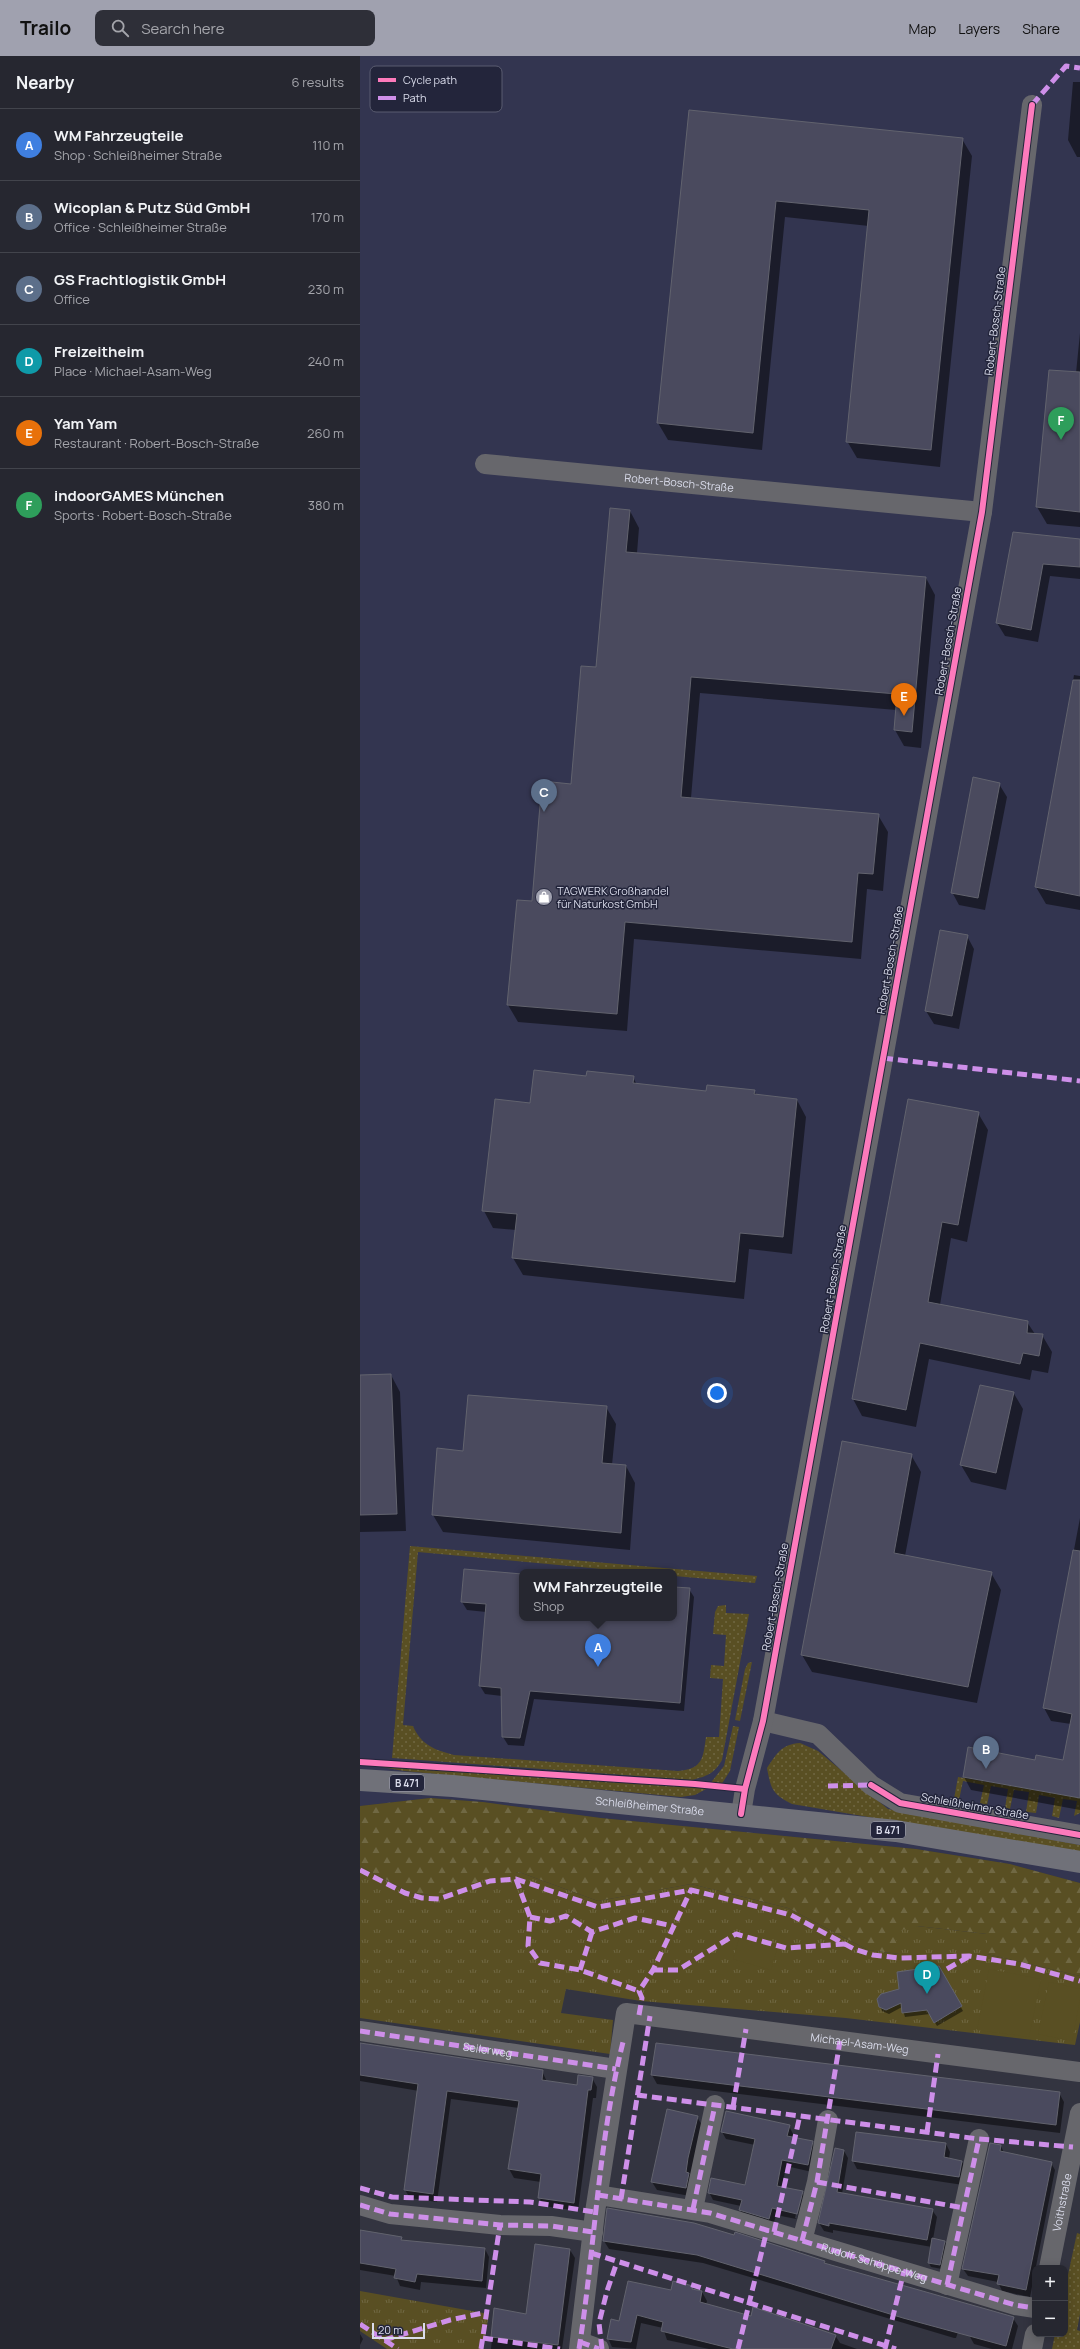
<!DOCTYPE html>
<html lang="en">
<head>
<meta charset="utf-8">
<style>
  :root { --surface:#262730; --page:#2e2f38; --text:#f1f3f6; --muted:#a4a5ab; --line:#42444c; --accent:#a0a1af }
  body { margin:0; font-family:Manrope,sans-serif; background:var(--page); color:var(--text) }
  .controls { position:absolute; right:12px; bottom:12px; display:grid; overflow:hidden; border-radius:8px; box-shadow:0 2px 10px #0003 }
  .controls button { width:36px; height:36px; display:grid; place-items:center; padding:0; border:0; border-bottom:1px solid var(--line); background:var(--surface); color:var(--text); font:20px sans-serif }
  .scale { position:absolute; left:12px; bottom:10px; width:53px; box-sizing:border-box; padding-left:4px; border:2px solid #dadceb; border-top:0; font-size:11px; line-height:14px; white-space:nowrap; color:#dadceb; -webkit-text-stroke:3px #23253b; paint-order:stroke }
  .you { position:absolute; left:357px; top:1337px; width:14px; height:14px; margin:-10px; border:3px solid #fff; border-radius:50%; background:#1a73e8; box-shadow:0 0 0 6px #1a73e833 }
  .badge { display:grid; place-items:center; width:26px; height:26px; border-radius:50%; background:var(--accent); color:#fff; font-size:13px; font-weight:700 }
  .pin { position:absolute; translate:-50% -33px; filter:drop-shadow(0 1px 2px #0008) }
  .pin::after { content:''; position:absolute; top:21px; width:14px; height:12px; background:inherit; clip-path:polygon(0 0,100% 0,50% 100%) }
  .popup { position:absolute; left:159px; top:1513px; width:158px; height:52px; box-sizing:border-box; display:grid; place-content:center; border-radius:8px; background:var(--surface); filter:drop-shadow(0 1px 3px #0005); font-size:13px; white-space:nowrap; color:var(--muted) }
  .popup b { font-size:15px; color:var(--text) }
  .popup::after { content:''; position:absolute; left:50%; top:100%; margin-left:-8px; border:8px solid transparent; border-top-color:var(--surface) }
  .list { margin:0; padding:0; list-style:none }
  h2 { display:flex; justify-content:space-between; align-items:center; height:52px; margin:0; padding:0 16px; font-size:17px }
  h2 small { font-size:13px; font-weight:400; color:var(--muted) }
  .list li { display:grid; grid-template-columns:26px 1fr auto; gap:12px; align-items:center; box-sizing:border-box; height:72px; padding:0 16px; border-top:1px solid var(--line) }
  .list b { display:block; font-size:15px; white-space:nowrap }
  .list p { margin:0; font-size:13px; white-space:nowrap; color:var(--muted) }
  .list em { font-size:13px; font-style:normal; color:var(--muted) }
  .icon { flex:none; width:22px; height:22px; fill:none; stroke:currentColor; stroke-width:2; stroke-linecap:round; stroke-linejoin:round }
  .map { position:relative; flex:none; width:720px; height:2293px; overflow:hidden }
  header { display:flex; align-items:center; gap:24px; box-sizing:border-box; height:56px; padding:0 20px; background:var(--accent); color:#111 }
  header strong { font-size:19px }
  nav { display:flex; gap:22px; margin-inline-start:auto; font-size:14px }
  .search { width:280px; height:36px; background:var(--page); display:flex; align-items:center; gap:10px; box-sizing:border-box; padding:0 14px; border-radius:8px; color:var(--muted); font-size:15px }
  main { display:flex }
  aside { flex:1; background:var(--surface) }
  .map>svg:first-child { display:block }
</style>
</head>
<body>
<header>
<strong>Trailo</strong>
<div class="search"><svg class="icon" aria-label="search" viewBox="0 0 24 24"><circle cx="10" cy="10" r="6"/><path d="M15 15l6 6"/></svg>Search here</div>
<nav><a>Map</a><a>Layers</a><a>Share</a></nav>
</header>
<main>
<aside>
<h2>Nearby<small>6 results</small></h2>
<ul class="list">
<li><span class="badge" style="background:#3f7fe0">A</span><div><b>WM Fahrzeugteile</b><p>Shop · Schleißheimer Straße</p></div><em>110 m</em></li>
<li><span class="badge" style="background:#5c6f8a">B</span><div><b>Wicoplan &amp; Putz Süd GmbH</b><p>Office · Schleißheimer Straße</p></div><em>170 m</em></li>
<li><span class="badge" style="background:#5c6f8a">C</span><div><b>GS Frachtlogistik GmbH</b><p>Office</p></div><em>230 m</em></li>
<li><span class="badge" style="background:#0f9aa8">D</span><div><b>Freizeitheim</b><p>Place · Michael-Asam-Weg</p></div><em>240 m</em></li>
<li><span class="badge" style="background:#e8710a">E</span><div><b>Yam Yam</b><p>Restaurant · Robert-Bosch-Straße</p></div><em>260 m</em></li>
<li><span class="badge" style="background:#2e9e5b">F</span><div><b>indoorGAMES München</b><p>Sports · Robert-Bosch-Straße</p></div><em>380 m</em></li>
</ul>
</aside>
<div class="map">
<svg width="720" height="2293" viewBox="0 0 720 2293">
  <defs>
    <pattern id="grass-dots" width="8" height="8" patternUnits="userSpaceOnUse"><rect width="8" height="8" fill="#594f23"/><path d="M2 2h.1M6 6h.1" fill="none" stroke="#706843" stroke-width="1.8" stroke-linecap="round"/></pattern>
    <pattern id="forest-firs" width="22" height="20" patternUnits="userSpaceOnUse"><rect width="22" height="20" fill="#594f23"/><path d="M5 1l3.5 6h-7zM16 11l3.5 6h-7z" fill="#706843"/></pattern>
    <pattern id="park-tufts" width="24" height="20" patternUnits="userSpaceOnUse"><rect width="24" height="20" fill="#594f23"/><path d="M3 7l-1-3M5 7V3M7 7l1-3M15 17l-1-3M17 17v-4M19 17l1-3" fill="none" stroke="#706843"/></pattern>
  </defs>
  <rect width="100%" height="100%" fill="#333440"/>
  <path fill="#333550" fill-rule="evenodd" d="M0,0H720V1827L650,1808L556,1793L241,1762L123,1746L70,1742L0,1750ZM162,1516H314V1562H162Z"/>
  <path fill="url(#grass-dots)" d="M50,1490L397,1520L395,1527L314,1520V1516H273L58,1496L43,1669L53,1670C61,1689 75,1694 94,1699L318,1715C343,1713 343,1702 346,1681H359L363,1623L350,1622L351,1609L364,1610L366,1579L353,1578L355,1556L358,1550L366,1549V1557L389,1558L362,1704C354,1718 347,1720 332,1724L32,1702Z
    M392,1606L380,1665L375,1664L385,1613L388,1607Z
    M373,1670L379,1671L370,1715L361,1729H349L364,1710Z
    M440,1687L458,1695L528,1753L720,1789V1797L432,1748C412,1738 411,1733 407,1712C417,1697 422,1688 440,1687Z
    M0,1707L348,1732L335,1739L321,1741L44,1715Z
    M598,1721L720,1742V1757L714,1760L717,1745L703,1743L699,1762L692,1760L695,1742L679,1739L676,1757L666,1756L669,1736L654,1734L650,1753L645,1752L648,1733L631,1730L627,1749L620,1747L624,1729L603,1725L599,1744L594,1743Z
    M717,2177L720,2178V2258L717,2274L720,2275V2293H692L695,2278H705V2233Z"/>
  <path fill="url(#forest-firs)" d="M70,1742L123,1746L241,1762L556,1793L650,1808L720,1827V1920L627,1898V1878L557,1870L539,1898L508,1894L428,1852L331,1828L238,1845L159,1816L84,1839H69L51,1837L0,1810V1750Z"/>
  <path fill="url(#park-tufts)" d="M0,1810L51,1837L69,1839H84L128,1822L159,1816L238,1845L331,1828L428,1852L508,1894L539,1898L534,1876L557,1870L627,1878V1898L720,1920V1966L715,1989L486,1962L281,1945L206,1933L201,1957L253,1964L250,1998L0,1962Z
    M0,2235L129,2258L123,2293H27L0,2275Z"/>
  <path fill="#594f23" d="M380,1879L418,1890L411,1914L373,1903Z
    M629,1913L681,1923L669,1981L617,1974Z
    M689,1926L720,1933V1944L712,1985L678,1978Z"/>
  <path fill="#0007" fill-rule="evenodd" d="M713,26H720V101H717L708,84Z
    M330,55L602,83L612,100L580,411L497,402L487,385L509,170L425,161L402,394L308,384L298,367Z
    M720,277V471L687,468L677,451L690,315L716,317Z
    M270,455L279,472L277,497L566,522L575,539L561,692L544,690L535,674L536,654L340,637L331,742L518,759L528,776L523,835L507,833L501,903L274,883L267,975L158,966L148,949L172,846L212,729Z
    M654,477L720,484V523L690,520L678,586L645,580L637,567Z
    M714,619L720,620V854L686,848L676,831Z
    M639,728L647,741L625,854L599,849L592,836Z
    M581,875L607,880L614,893L599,973L574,968L566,955Z
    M227,1021H273L277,1029L347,1036L394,1035L397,1039L437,1044L446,1061L432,1198L389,1193L384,1243L163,1219L153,1202L156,1174L133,1172L124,1155L171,1048Z
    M618,1057L628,1074L607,1186L591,1182L580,1249L667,1266L675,1278L682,1279L692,1296L688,1317L672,1314L670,1324L569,1303L556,1371L502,1360L493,1343Z
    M31,1319L40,1336L46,1475L0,1476V1320Z
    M653,1336L663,1353L646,1434L611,1426L601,1409Z
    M246,1351L256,1368L252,1409L266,1410L275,1427L270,1494L83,1476L73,1459L78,1393L104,1396Z
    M551,1399L561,1416L545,1500L631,1517L641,1534L617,1647L452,1616L442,1599Z
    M720,1462V1754L611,1734L604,1721L609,1693L676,1706L704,1705L711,1668L691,1665L684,1652Z
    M162,1519V1562H314V1532L329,1533L334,1541L324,1655L174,1643L164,1690L148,1689L143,1681L142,1640L125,1638L120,1630L126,1556L107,1554L102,1546Z
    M579,1911L603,1955L577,1970L570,1958L545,1961L542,1951L529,1958L522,1955L520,1950L540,1934Z
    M0,1988L182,2015L187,2026L218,2030L232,2022L237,2031L236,2042H233L218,2155L184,2150L179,2141L181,2126L154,2122L149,2113L159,2052L91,2043L77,2146L50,2142L45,2134L59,2035L0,2025Z
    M292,2019L699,2037L704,2046L700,2077L297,2028Z
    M337,2061L342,2069L330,2140L297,2134L292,2126Z
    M429,2070L433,2078L432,2082L452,2086L456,2093L452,2116L426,2110L422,2132L442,2136L446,2143L441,2164L416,2159L413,2170L385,2161L380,2154L381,2150L353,2144L349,2136L385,2130L395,2089L366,2083L362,2076ZM440,2141H442L437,2163L435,2162Z
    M586,2088L590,2096L589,2103L602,2106L607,2114L603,2129L497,2113L493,2105Z
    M641,2090L644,2097L691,2107L695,2114L670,2241L642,2235L638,2226L608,2220L603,2213Z
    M484,2095L488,2102L482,2138L572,2154L577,2161L573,2183L584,2185L587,2189L582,2213L571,2211L569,2207L572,2191L473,2174V2177L464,2175L459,2167Z
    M0,2175L41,2182L43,2185L125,2193L129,2201L126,2232L61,2226L60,2234L40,2230L36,2220L0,2214Z
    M244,2185L464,2206L466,2208L605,2255L596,2282H594L343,2207L249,2193Z
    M210,2194L215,2202L202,2293H131L135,2253L167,2259Z
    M332,2231L334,2234L342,2236L347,2245L346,2249L475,2279L480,2287L497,2293H349L307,2284L303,2272L281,2267L276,2293L252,2291L248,2282L259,2267L312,2236Z
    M653,2262L658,2270L652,2293H632L614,2288L609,2279Z
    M0,2278L3,2283L0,2289Z"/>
  <path fill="#4a4a5e" stroke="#62636e" d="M329,54L603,82L571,394L486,386L509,154L416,145L393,377L297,367Z
    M689,314L720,316V456L676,451Z
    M250,452L270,454L266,496L566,521L552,676L534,674L537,638L331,621L321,741L519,758L513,818L498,817L492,886L265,866L257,958L147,949L157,844L172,845L182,725L211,728L221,610L236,611Z
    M653,476L720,483V511L683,508L671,574L636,567Z
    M713,624H720V840L675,831Z
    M613,721L640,727L618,842L591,837Z
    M580,874L608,879L592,960L565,955Z
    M174,1014L226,1020L227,1015L274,1020L273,1027L346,1035L347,1029L395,1034L394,1038L437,1043L423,1181L380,1177L375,1226L152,1202L157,1158L122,1155L135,1043L170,1047Z
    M548,1043L619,1056L598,1169L582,1166L568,1246L668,1265L667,1277L683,1278L679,1300L663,1297L660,1308L560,1287L546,1354L492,1343Z
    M31,1318L37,1458L0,1459V1319Z
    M620,1329L654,1336L636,1417L600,1409Z
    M108,1339L247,1350L242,1407L266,1409L261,1477L72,1459L77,1392L103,1395Z
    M482,1385L552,1398L534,1497L632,1516L608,1631L441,1599Z
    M713,1494L720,1495V1742L603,1721L608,1691L675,1704L676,1699L703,1704L712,1658L683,1652Z
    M104,1513L162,1518V1562H314V1531L330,1532L320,1647L170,1635L160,1682L142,1681L141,1632L119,1630L126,1548L101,1546Z
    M579,1910L602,1950L574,1967L567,1954L542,1957L541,1947L526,1954L519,1951L517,1943L521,1938L539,1933L537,1916Z
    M0,1987L183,2014L182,2024L217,2029L218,2019L233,2021L231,2034H228L214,2147L178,2142L181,2118L148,2113L159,2045L87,2035L73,2138L44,2134L58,2028L0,2019Z
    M296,1987L700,2036L696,2069L291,2019Z
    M307,2053L338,2060L328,2102L326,2116L329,2117L326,2132L291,2126Z
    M366,2055L430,2069L427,2080L453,2085L448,2109L422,2104L417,2130L443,2135L437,2158L412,2152L409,2163L379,2154L382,2144L348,2137L351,2122L385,2129L395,2083L361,2076Z
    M496,2076L586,2087L584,2101L602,2105L599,2121L492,2105Z
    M630,2087L641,2089L640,2095L692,2106L666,2234L637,2228L639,2219L602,2213Z
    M475,2092L484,2094L477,2136L573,2153L567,2184L469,2167V2170L458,2167Z
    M247,2152L334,2167L374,2179L375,2176L465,2205L464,2207L654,2261L646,2290L543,2262L337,2199L243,2185Z
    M0,2174L42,2181L41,2184L125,2192L122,2225L57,2218L55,2226L34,2222L36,2213L0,2207Z
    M572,2182L585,2185L580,2209L568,2207Z
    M175,2188L210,2193L198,2289L131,2281L134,2252L166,2258Z
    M268,2225L311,2234L313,2225L333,2230L332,2233L342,2235L340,2246L391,2260L393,2251L476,2279L471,2293H373L301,2275L303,2266L277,2259L271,2286L247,2283L251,2263L259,2265Z"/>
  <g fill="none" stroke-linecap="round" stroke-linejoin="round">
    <g stroke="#67676c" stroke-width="20">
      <path id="s1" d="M125,408L622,456"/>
      <path d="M403,1665L458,1678L511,1729L540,1747L720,1779"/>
      <path d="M381,1758L385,1733L403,1665L622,456L672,49"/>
      <path d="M0,1975L256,2013"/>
      <path d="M238,2139L350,2157L655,2249L675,2252"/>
      <path d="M0,2149L30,2158L140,2169L191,2170L233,2176"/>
      <path d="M333,2153L355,2049"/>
      <path d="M442,2185L457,2126L468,2064"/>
      <path id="s2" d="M689,2212L720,2057"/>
      <path d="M587,2229L619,2083"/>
      <path d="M220,2286L239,2293"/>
      <path id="s3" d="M219,2293L235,2156L266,1957L720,2016"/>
      <path d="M672,2293L675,2278"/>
    </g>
    <path stroke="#707179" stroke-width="22" id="s4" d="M0,1724L93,1730L536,1775L720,1806"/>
    <g stroke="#ce8fe9" stroke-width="5" stroke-dasharray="10 5" stroke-linecap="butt">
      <path d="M672,49L706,10L720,12"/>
      <path d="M523,1002L720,1025"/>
      <path d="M468,1730L511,1729"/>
      <path d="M0,1814L45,1837L62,1842L79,1843L130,1825L156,1823L238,1851L331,1834L431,1859L494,1893L513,1899L539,1902L609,1900L659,1908L720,1925"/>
      <path d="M156,1823L170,1861L168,1890L180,1907L220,1914L279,1935"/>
      <path d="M170,1861L190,1865L206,1860L232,1876L275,1862L313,1870"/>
      <path d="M587,1913L608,1901"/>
      <path d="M220,1914L232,1876"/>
      <path d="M293,1914H318L376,1878L426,1892L485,1888"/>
      <path d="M279,1959L282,1942L279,1935L293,1914L331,1834"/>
      <path id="s5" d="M0,1975L256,2013"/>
      <path d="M277,2039L619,2083L713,2091"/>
      <path d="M373,2051L386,1973"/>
      <path d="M567,2076L578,1998"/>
      <path d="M457,2126L604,2152"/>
      <path d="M0,2132L32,2141L170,2146L235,2156"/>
      <path id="s6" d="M238,2139L350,2157L655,2249L675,2252"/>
      <path d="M261,2143L290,1960"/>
      <path d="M0,2149L30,2158L140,2169L191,2170L233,2176"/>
      <path d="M333,2153L355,2049"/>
      <path d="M414,2176L440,2059"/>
      <path d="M442,2185L457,2126L480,1985"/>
      <path d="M231,2197L536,2293"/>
      <path d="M587,2229L619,2083"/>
      <path d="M0,2268L38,2293"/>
      <path d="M123,2282L200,2293"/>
      <path d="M24,2284L90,2264L127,2256"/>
      <path d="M220,2286L239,2293"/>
      <path d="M121,2293L140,2169"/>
      <path d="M219,2293C235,2191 238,2087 263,1986"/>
      <path d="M242,2293L239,2267L247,2235L257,2206"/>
      <path d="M378,2293L407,2174"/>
      <path d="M525,2293L544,2215"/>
    </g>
    <g stroke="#23253b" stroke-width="8">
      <path id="cycleway" d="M0,1706L335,1728L385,1733
        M511,1729L540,1747L720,1779
        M381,1758L385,1733L403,1665L622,456L672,49"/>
    </g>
    <use href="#cycleway" stroke="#fd7abc" stroke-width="6"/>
  </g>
  <defs>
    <g id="shop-disc" transform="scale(0.9)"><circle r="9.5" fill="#a0a1af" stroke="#23253b"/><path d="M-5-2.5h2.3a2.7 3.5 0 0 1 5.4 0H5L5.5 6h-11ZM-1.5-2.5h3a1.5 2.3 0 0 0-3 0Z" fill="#fff"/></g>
  </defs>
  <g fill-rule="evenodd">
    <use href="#shop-disc" x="184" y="841"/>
  </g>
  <g text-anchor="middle" stroke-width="3" stroke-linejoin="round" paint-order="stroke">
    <g fill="#23253b" stroke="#a3a5b6" stroke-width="1">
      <rect x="30" y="1719" width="34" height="16" rx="3"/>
      <rect x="511" y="1766" width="34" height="16" rx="3"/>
    </g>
    <g font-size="10" font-weight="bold" fill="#dadceb">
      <text x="47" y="1731">B 471</text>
      <text x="528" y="1778">B 471</text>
    </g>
    <g font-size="11" fill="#dadceb" stroke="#23253b">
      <text transform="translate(635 265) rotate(-83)" y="4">Robert-Bosch-Straße</text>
      <text dy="4" stroke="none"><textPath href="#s1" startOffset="195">Robert-Bosch-Straße</textPath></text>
      <text transform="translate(588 585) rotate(-80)" y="4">Robert-Bosch-Straße</text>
      <text transform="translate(530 904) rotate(-80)" y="4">Robert-Bosch-Straße</text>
      <text transform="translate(473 1223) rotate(-80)" y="4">Robert-Bosch-Straße</text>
      <text transform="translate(415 1541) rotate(-80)" y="4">Robert-Bosch-Straße</text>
      <text dy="4" stroke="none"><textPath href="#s4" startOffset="291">Schleißheimer Straße</textPath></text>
      <text transform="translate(615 1750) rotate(10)" y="4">Schleißheimer Straße</text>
      <text dy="4" stroke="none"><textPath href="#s3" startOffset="575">Michael-Asam-Weg</textPath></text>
      <text dy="4" stroke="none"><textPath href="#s5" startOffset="129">Seilerweg</textPath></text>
      <text dy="4" stroke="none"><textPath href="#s2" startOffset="67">Voithstraße</textPath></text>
      <text dy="4" stroke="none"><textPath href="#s6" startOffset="285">Rudolf-Schöppe-Weg</textPath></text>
    </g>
    <g font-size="11" fill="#dadceb" stroke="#23253b" text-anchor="start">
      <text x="197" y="839">TAGWERK Großhandel<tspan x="197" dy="13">für Naturkost GmbH</tspan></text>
    </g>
  </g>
  <rect x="10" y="10" width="132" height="46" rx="6" fill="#23253b" stroke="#5a5c70" stroke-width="1"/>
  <rect x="18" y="22" width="18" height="4" fill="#fd7abc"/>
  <rect x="18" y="40" width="18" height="4" fill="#ce8fe9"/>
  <g font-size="11" fill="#dadceb">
    <text x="43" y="28">Cycle path</text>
    <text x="43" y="46">Path</text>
  </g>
</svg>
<div class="controls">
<button>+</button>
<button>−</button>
</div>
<div class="scale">20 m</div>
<div class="you"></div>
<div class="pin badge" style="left:238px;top:1611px;background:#3f7fe0">A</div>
<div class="popup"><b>WM Fahrzeugteile</b>Shop</div>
<div class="pin badge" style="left:626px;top:1713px;background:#5c6f8a">B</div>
<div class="pin badge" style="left:184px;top:756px;background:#5c6f8a">C</div>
<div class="pin badge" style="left:567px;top:1938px;background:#0f9aa8">D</div>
<div class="pin badge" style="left:544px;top:660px;background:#e8710a">E</div>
<div class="pin badge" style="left:701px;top:384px;background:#2e9e5b">F</div>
</div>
</main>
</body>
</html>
